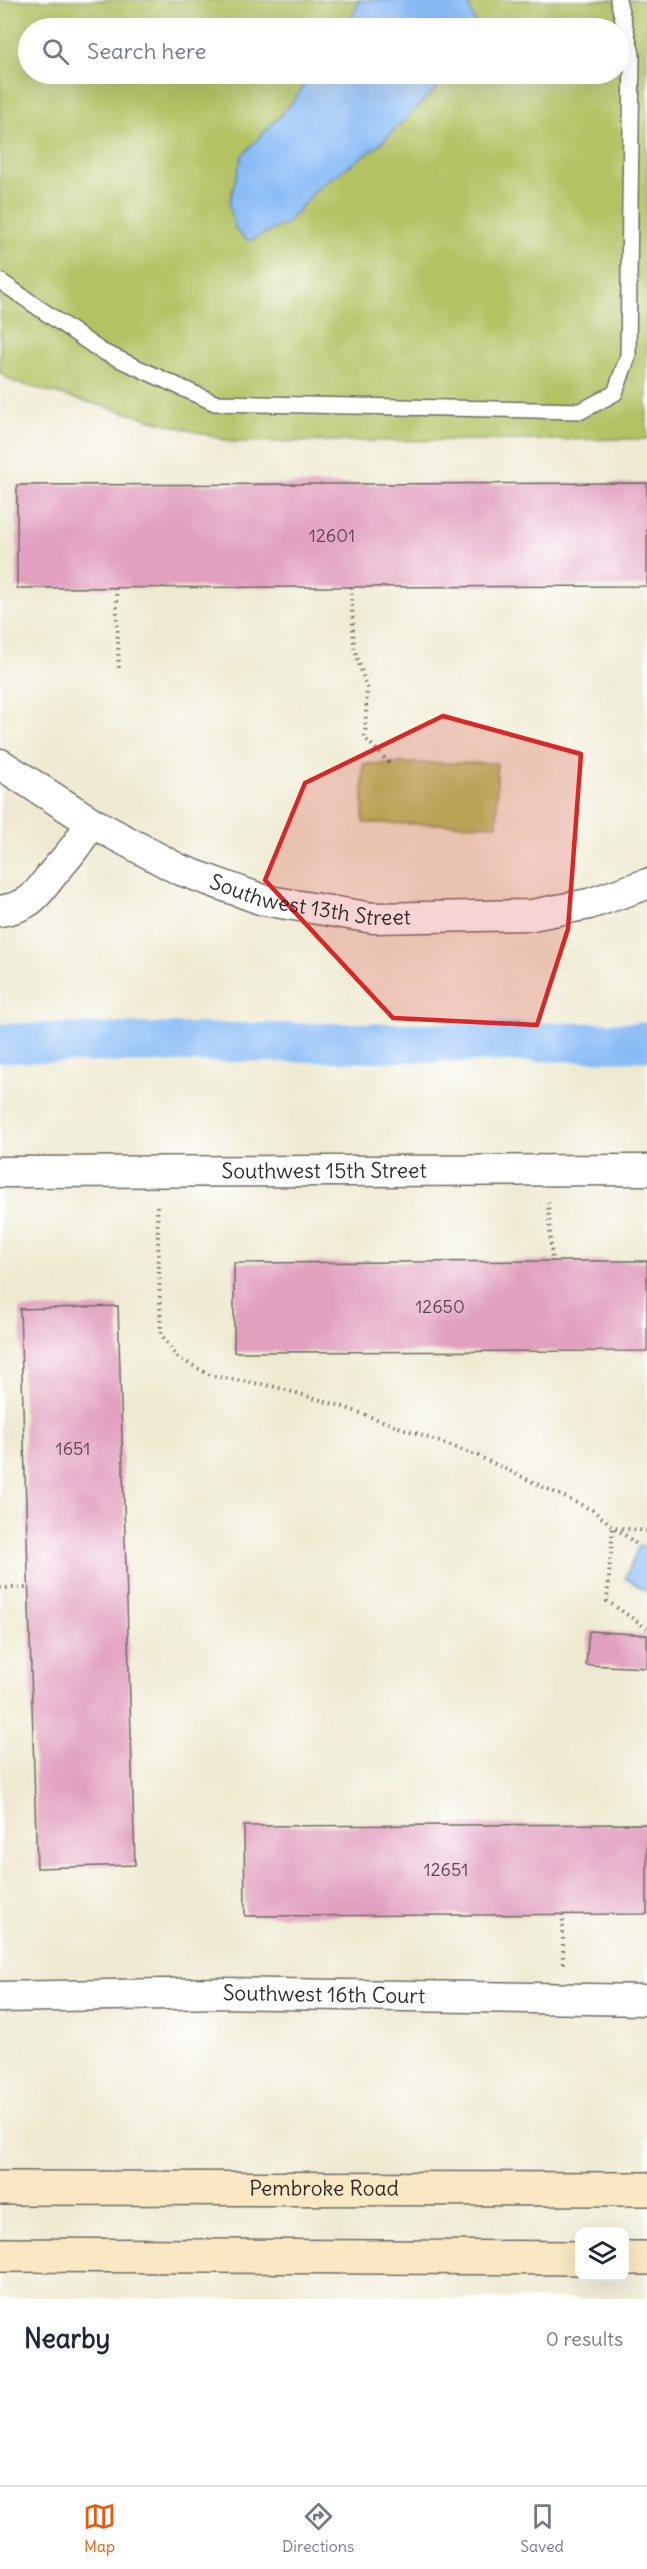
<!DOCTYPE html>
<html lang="en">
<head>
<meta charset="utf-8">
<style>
  :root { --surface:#fff; --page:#f2f2f3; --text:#1f2937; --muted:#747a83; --line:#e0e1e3; --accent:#ea580c }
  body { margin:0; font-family:Delius,sans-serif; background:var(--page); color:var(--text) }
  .controls { position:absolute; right:18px; bottom:18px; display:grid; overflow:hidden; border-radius:12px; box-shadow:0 6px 24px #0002 }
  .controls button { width:54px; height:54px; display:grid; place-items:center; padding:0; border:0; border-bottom:2px solid var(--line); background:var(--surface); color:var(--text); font:30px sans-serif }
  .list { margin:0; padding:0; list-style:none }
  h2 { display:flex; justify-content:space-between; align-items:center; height:78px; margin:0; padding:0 24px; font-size:26px }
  h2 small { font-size:20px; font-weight:400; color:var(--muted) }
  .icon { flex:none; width:33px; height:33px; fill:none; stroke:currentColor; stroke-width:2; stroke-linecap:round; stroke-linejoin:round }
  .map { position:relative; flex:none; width:647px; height:2299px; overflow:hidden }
  .search { position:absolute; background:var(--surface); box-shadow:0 6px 24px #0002; left:18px; right:18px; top:18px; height:66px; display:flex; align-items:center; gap:15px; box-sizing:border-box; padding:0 21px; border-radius:33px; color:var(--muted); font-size:22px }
  .sheet { height:186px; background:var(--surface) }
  nav { display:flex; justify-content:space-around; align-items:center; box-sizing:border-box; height:84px; border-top:2px solid var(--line); background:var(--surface); font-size:16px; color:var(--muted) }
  nav a { display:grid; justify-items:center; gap:3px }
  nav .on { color:var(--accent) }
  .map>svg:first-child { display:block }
</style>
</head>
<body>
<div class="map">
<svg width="647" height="2299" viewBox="0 0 647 2299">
  <rect width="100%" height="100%" fill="#fff"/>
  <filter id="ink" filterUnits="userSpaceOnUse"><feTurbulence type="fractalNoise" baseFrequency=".0167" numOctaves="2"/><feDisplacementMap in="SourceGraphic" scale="12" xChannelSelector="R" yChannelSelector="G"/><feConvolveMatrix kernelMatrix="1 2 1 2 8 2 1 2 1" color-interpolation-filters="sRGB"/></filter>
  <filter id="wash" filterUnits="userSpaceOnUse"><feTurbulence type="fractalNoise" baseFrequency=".008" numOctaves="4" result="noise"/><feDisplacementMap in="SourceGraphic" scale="24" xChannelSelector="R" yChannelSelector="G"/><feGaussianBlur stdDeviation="1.35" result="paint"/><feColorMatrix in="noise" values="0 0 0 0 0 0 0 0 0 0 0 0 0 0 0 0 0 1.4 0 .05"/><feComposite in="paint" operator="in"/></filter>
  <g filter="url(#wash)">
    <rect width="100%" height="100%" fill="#eeead1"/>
    <path fill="#b3c264" stroke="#6f7648" stroke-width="1.5" fill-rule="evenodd" d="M0,0H647V439L233,442L14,382L0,373ZM28,28H618V74H28Z
      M389,763H497V825L363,823V764Z"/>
    <path fill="#88bbf6" stroke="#5a7390" stroke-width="1.5" d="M359,0H467L477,27L344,28L354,14Z
      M312,74H451L378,146L320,186L286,224L249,241L236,231L229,204L242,156L290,105Z
      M639,1546L647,1547V1592L625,1578Z"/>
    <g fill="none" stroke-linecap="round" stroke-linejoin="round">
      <path stroke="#88bbf6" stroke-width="39" d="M0,1043L647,1042"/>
    </g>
    <g id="blocks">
      <path fill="#e2a0bf" d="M647,483V586L17,588V485Z
        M552,1261H647V1351L234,1352V1263Z
        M118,1306L135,1865L37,1868L20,1309Z
        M589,1631L647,1635V1668L586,1665Z
        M647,1824V1914L245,1916L244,1826Z"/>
    </g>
  </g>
  <g filter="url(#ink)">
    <use href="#blocks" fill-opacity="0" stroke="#6f6e65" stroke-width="1.5"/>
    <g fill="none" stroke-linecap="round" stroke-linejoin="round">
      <g stroke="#6f6e65" stroke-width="18">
        <path id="lane" d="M0,281L101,351L215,403L581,411L615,393L628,356L632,54L618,0"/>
      </g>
      <g stroke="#6f6e65" stroke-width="33">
        <g id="street">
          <path id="s1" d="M0,764L91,822L178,869L263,900L373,918L532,915L589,904L647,884"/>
          <path d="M0,911C38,905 38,889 61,864C73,851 82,838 91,822"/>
          <path id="s2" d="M0,1172L647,1170"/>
          <path id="s3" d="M0,1997L223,1993L647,2000"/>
        </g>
      </g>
      <g stroke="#6f6e65" stroke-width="36">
        <g id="secondary">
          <path id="s4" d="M0,2188L647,2189"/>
          <path d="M0,2255L580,2258"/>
          <path d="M624,2258H647"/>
        </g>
      </g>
      <path stroke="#6f6e65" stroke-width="4" stroke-dasharray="1.5 4.5" stroke-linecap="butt" d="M351,587L354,648L367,688L365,738L389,763
        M116,588L119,671
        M548,1202L552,1261
        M157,1206L161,1334L177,1357L212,1376L272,1386L341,1406L478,1456L592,1510L639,1546
        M647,1531L613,1527L607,1601L647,1628
        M0,1588H28
        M563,1914V1964"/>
      <use href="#lane" stroke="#fff" stroke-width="15"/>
      <use href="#street" stroke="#fff" stroke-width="30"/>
      <use href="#secondary" stroke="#fae7c3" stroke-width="33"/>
    </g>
  </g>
  <path fill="#d62828" fill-opacity="0.2" stroke="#d62828" stroke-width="4.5" stroke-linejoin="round" d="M443,716L581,754L568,929L537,1025L393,1018L265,880L305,783Z"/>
  <g text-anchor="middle" stroke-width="4.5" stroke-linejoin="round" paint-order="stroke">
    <g font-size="18" fill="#594850">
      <text x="332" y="542">12601</text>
      <text x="440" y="1313">12650</text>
      <text x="73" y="1455">1651</text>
      <text x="446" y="1876">12651</text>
    </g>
    <g font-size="21" fill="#2b2b2b" stroke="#fff">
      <text dy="7" stroke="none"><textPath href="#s1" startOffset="344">Southwest 13th Street</textPath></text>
      <text dy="7" stroke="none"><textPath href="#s2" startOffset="324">Southwest 15th Street</textPath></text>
      <text dy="7" stroke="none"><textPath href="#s3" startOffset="324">Southwest 16th Court</textPath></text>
      <text dy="7" stroke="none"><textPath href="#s4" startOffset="324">Pembroke Road</textPath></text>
    </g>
  </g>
</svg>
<div class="controls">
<button><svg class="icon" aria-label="layers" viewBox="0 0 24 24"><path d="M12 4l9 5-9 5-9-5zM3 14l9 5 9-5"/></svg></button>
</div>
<div class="search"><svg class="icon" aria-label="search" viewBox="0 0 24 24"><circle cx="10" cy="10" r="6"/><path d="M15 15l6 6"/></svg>Search here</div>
</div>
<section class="sheet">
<h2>Nearby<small>0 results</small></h2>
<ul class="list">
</ul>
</section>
<nav>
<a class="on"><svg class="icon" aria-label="map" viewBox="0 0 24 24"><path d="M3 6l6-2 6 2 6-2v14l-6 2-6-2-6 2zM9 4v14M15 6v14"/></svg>Map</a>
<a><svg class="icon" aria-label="directions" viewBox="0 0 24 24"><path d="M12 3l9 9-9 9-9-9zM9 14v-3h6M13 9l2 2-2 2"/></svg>Directions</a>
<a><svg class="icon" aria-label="saved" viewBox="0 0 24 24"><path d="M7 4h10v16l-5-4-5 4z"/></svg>Saved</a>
</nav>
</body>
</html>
